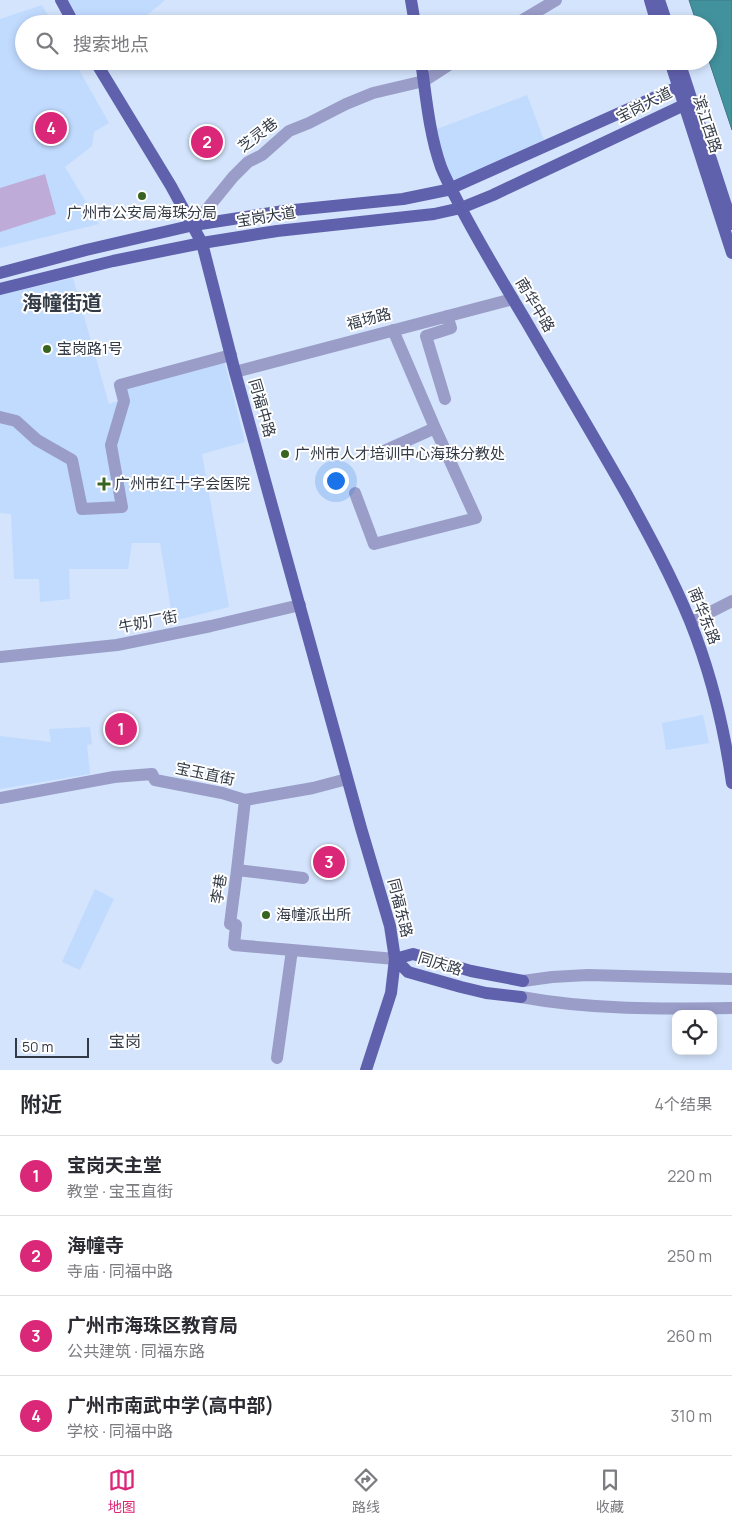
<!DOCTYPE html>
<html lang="zh">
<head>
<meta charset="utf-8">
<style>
  :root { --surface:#fff; --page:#f7f7f7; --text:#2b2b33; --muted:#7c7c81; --line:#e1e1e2; --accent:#db2777 }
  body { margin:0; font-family:Manrope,"Noto Sans SC",sans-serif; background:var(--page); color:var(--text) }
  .controls { position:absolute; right:15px; bottom:15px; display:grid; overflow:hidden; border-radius:10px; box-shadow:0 2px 8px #0003 }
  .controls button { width:45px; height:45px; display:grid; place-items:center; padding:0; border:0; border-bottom:1px solid var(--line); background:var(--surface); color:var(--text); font:25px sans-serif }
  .scale { position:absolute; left:15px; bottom:12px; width:74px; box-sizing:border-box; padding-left:5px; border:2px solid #323a46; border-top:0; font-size:14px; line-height:18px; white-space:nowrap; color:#323a46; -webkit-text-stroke:4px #fff; paint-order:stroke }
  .you { position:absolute; left:335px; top:480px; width:18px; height:18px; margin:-12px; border:4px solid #fff; border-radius:50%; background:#1a73e8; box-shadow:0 0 0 8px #1a73e833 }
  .badge { display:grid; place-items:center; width:32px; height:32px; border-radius:50%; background:var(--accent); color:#fff; font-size:16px; font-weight:700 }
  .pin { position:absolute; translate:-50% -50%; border:2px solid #fff; box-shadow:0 1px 5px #0006 }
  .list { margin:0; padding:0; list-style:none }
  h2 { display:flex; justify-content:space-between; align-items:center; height:65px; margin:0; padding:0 20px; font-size:21px }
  h2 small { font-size:16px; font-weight:400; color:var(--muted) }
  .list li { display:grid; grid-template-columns:32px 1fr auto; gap:15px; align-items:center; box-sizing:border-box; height:80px; padding:0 20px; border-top:1px solid var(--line) }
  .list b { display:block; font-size:19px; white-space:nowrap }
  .list p { margin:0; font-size:16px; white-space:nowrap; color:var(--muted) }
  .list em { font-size:16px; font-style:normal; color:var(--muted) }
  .icon { flex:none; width:28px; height:28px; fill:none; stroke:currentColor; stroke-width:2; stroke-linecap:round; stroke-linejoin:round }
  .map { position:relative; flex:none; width:732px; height:1070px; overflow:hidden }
  .search { position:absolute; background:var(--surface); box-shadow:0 2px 8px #0003; left:15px; right:15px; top:15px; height:55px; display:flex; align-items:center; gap:12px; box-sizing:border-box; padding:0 18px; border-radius:28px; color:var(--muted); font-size:19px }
  .sheet { height:385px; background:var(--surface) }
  nav { display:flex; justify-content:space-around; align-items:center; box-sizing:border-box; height:70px; border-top:1px solid var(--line); background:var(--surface); font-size:14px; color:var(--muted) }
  nav a { display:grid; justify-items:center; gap:2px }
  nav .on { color:var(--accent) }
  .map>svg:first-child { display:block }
</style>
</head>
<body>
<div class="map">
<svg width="732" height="1070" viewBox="0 0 732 1070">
  <rect width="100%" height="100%" fill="#d3e4fc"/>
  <path fill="#c1dbff" d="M67,0H164V1L136,24H80Z
    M42,5L53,24H24V61H74L109,123L94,132L92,146L65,167L99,224L0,248V19Z
    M527,95L544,140L453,183L441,149L437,129Z
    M73,278L109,404L118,401L113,382L222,352L245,442L202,454L229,607L173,621L160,543H132L128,569H69L70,599L40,602L39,579H14L11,514L0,513V295Z
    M703,715L709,743L666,750L662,723Z
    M90,727L92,744L87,745L90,774L0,789V736L51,742L49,729Z
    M95,889L114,899L80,970L62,962Z"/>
  <path fill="#bfabd8" d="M45,174L56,214L0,232V188Z"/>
  <path fill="#42929e" stroke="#3d7884" d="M689,0H732V130L708,58V24H697Z"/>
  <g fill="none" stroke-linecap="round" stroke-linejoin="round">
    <path stroke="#9a9dc8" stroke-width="12" d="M516,24L556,0
      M194,225L233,177L248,162L262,155L289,131L309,123L346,104L373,93L424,81L455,61
      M235,372L513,299
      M445,399L426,336L451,328L447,316
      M0,417L16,421L37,440L72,460L82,509L122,507L111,445L124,401L120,385L231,355
      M384,451L435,428L393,330
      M355,493L374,544L476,518L435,428
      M691,622L732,601
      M0,657L117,645L211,626L300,605
      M0,798L114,777L152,774L155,780L222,793L245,800L313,788L347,779
      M237,870L245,800
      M292,950L234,945L236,925L230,924L237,870L303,878
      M523,981L552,977L588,975L732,979
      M521,997C591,1010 662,1009 732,1008
      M277,1058L292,950L395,959"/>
    <path stroke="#6061ad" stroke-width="12" d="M61,0L74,24
      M411,0L415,24
      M650,0L657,24
      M659,0L667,24
      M95,61L171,186L202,243L235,372L361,828L390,926L395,959L391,993L366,1070
      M421,61C426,96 429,133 441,167C447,182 455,196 462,210C482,248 504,284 526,321C559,378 593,435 626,493C649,535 672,577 690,621C711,673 724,727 732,783
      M670,61L732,253
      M679,61L732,224
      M0,273L86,250L194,225L284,211L403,199L447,190L678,87L689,92
      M0,289L113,261L202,243L277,231L434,214L461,208L493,195L684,105L689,92
      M395,959L408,972L461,987L486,993L521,997
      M395,959L413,954L471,971L523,981"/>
  </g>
  <g fill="#386421" stroke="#fff" stroke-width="2">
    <circle cx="142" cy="196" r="5"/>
    <circle cx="47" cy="349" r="5"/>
    <circle cx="285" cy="454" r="5"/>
    <path d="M101.5 476.5h5v5h5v5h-5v5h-5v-5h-5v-5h5z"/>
    <circle cx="266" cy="915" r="5"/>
  </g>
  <g text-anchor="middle" stroke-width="4" stroke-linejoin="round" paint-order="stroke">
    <g font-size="15" fill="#323a46" stroke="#fff">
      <text transform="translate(644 105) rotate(-27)" y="5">宝岗大道</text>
      <text transform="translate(707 124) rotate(72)" y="5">滨江西路</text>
      <text transform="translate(258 135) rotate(-38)" y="5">芝灵巷</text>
      <text transform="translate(266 217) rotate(-9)" y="5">宝岗大道</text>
      <text transform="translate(535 305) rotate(59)" y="5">南华中路</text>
      <text transform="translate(369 319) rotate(-15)" y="5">福场路</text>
      <text transform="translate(262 408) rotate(74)" y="5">同福中路</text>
      <text transform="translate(704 616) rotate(68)" y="5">南华东路</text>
      <text transform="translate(148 622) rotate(-11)" y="5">牛奶厂街</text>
      <text transform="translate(205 774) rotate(12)" y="5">宝玉直街</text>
      <text transform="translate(219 889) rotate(-81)" y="5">李巷</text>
      <text transform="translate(400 908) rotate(76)" y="5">同福东路</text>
      <text transform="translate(440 964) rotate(17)" y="5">同庆路</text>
    </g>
    <g font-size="15" fill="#323a46" stroke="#fff" text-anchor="start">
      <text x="142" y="218" text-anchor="middle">广州市公安局海珠分局</text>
      <text x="57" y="354">宝岗路1号</text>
      <text x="295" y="459">广州市人才培训中心海珠分教处</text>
      <text x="115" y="489">广州市红十字会医院</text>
      <text x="276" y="920">海幢派出所</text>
    </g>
    <g font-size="16" fill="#323a46" stroke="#fff">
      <text x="125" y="1047">宝岗</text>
    </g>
    <g font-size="20" font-weight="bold" fill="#323a46" stroke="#fff">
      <text x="62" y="310">海幢街道</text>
    </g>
  </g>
</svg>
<div class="controls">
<button><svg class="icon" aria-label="locate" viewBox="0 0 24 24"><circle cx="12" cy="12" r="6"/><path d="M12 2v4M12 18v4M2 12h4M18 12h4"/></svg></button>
</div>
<div class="scale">50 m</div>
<div class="you"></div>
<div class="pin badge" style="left:121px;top:729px">1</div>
<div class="pin badge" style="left:207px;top:142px">2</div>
<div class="pin badge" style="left:329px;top:862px">3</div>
<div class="pin badge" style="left:51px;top:128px">4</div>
<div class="search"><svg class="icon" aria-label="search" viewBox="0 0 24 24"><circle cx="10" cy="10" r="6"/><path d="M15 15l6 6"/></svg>搜索地点</div>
</div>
<section class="sheet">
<h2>附近<small>4个结果</small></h2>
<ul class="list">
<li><span class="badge">1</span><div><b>宝岗天主堂</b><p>教堂 · 宝玉直街</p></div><em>220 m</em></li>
<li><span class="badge">2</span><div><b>海幢寺</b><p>寺庙 · 同福中路</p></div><em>250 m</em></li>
<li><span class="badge">3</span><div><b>广州市海珠区教育局</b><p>公共建筑 · 同福东路</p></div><em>260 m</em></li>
<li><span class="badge">4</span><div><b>广州市南武中学(高中部)</b><p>学校 · 同福中路</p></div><em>310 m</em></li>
</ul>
</section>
<nav>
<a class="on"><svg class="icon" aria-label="map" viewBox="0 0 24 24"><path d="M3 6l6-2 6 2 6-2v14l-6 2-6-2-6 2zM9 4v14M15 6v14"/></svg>地图</a>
<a><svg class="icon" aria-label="directions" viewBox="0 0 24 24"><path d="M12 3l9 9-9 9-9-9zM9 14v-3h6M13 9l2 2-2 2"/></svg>路线</a>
<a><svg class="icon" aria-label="saved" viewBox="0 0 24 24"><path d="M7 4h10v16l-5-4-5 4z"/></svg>收藏</a>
</nav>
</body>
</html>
